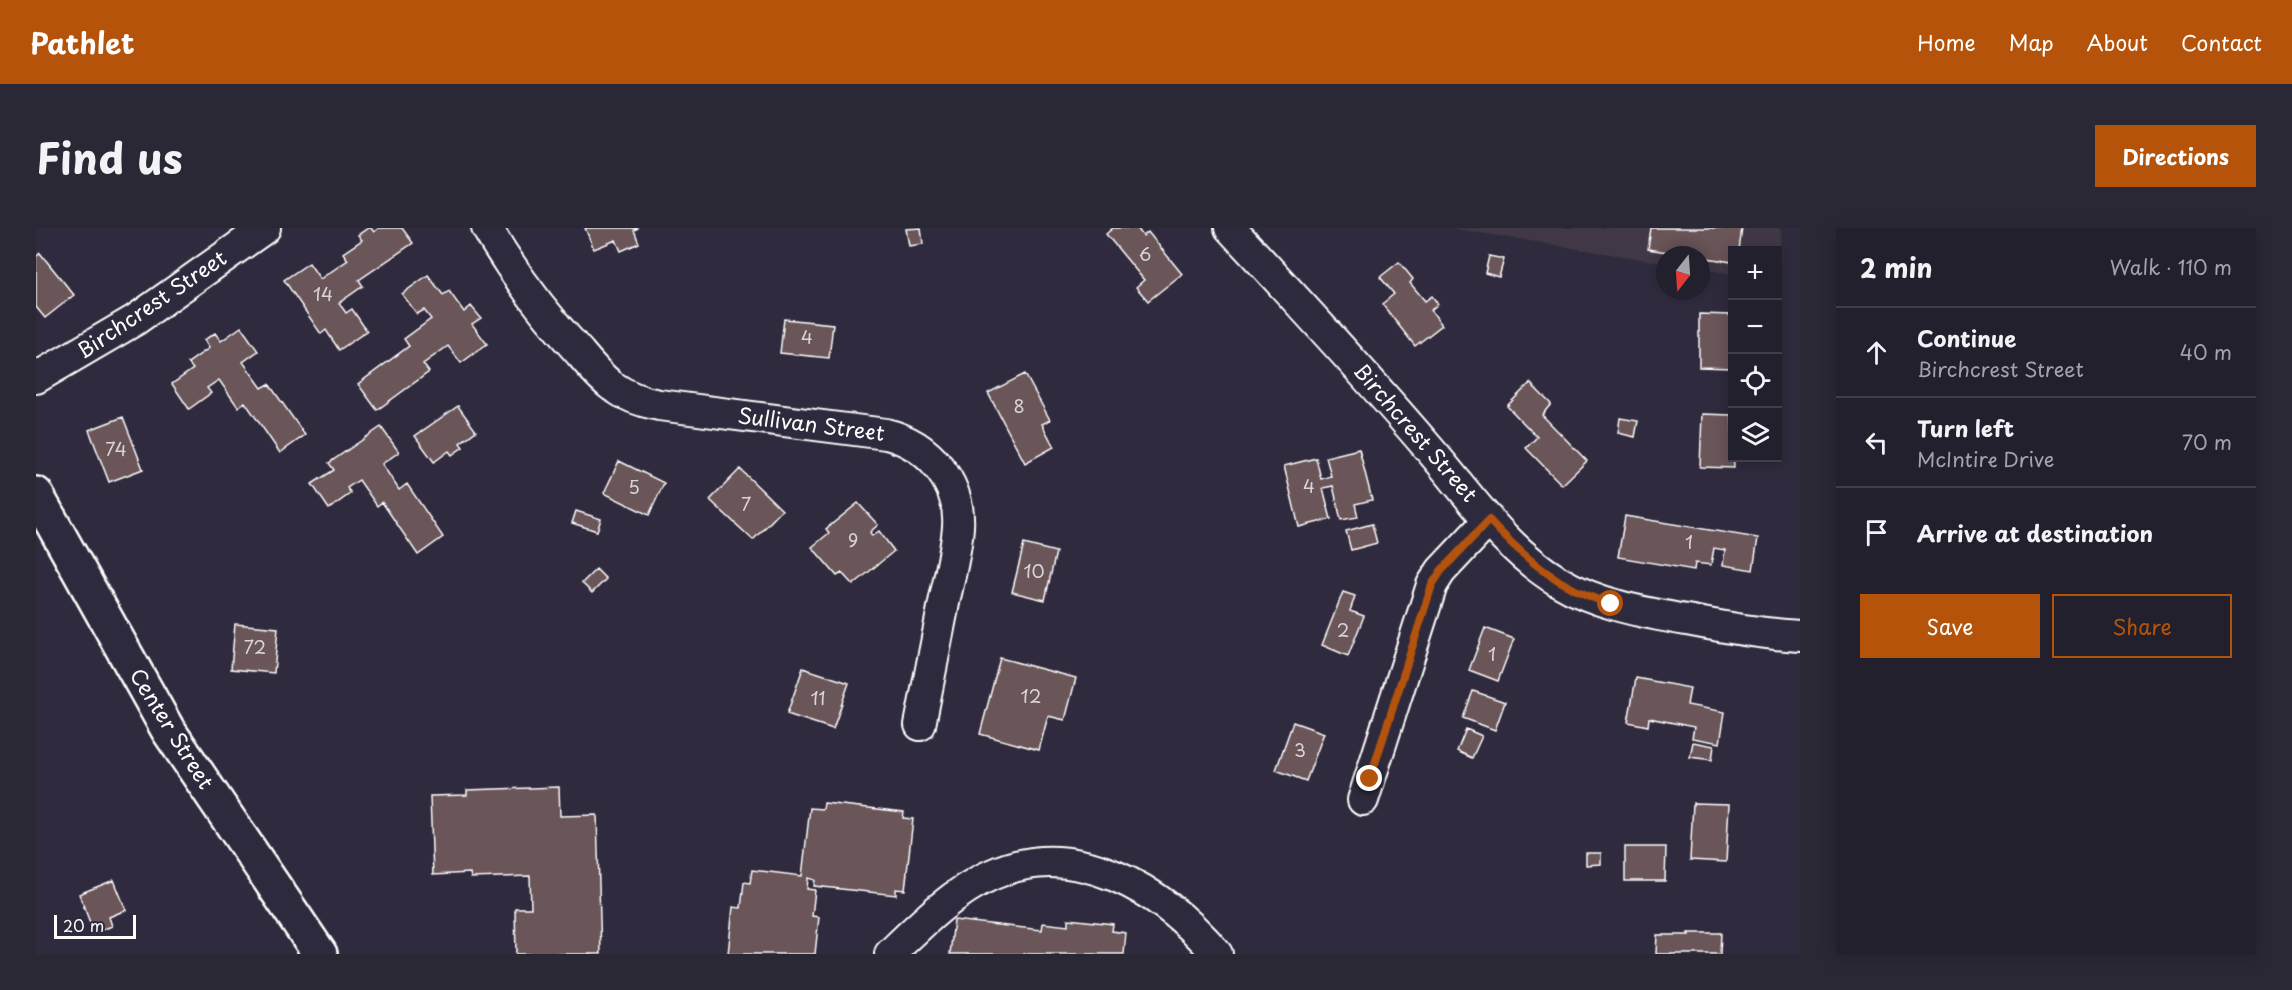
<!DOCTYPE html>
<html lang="en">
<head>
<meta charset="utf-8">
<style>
  :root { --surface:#23202e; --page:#2b2836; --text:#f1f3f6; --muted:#a3a3aa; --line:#403e4a; --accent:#b45309 }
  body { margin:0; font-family:"Playpen Sans",sans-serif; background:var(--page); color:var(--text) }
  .controls { position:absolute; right:18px; top:18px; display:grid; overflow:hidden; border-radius:0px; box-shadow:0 3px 15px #0003 }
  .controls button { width:54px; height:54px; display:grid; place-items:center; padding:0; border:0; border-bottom:2px solid var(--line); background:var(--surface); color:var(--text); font:30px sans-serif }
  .compass { position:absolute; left:1620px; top:18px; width:54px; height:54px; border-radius:50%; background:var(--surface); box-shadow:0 3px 15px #0003; rotate:197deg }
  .scale { position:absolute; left:18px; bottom:15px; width:82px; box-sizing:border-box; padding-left:6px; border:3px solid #fff; border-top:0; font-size:16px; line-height:21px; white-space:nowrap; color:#fff; -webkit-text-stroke:4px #2f2a3d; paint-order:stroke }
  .stop { position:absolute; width:18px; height:18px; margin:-14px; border:4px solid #b45309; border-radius:50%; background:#fff }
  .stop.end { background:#b45309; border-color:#fff; box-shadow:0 2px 6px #0008 }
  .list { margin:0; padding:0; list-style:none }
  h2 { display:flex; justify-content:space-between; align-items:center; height:78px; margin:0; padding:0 24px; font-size:26px }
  h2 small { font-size:20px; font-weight:400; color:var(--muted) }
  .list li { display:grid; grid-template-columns:39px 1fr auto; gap:18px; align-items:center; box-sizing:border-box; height:90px; padding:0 24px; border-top:2px solid var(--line) }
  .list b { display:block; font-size:22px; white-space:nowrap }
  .list p { margin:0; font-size:20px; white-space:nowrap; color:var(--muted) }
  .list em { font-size:20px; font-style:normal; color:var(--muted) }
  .actions { display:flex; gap:12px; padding:18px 24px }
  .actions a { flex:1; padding:14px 0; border:2px solid var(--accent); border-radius:0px; text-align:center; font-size:21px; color:var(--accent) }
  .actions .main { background:var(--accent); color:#fff }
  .icon { flex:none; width:33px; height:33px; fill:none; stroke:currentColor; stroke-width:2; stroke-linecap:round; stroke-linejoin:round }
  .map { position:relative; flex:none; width:1764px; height:726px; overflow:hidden; border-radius:0px }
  header { display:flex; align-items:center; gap:36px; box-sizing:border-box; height:84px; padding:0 30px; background:var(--accent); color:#fff }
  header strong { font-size:28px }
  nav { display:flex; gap:33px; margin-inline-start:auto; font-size:21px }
  .intro { display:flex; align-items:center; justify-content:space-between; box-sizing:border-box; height:144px; padding:0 36px }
  h1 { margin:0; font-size:42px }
  .button { padding:15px 27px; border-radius:0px; background:var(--accent); color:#fff; font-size:21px; font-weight:700 }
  main { display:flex; gap:36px; padding:0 36px }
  aside { flex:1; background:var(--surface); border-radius:0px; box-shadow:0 3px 15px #0003 }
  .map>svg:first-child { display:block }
</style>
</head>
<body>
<header>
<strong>Pathlet</strong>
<nav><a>Home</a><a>Map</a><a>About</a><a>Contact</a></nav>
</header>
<div class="intro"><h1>Find us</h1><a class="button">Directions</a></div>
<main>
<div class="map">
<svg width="1764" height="726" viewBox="0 0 1764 726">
  <rect width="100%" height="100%" fill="#2f2a3d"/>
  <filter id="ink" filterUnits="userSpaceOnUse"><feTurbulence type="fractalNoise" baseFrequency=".0167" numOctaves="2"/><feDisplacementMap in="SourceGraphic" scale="12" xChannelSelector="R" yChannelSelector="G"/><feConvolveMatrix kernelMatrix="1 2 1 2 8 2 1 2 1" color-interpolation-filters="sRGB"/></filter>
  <g filter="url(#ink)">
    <path fill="#413745" d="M1413,0H1745L1744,53H1742V22H1696V46L1665,41V27H1629V35Z"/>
    <path fill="#6a5559" stroke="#fff" stroke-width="1.5" d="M332,0H335L338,4L343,0H366L377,15L323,52L327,58L303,75L310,85L316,81L331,103L303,122L290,102L285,106L248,52L273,35L284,51L312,32L307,25L326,12L322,7Z
      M549,0H602L598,2L603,15L585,23L580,12L558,21Z
      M885,0L887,16L873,18L870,1Z
      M1077,0H1101L1107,8L1112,4L1146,46L1112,73L1100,59L1108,52L1070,6Z
      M1615,0H1706L1703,22H1696V34L1665,29V27H1651L1612,21Z
      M4,25L38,67L9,90L0,79V29Z
      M1453,28L1468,31L1463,49L1449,45Z
      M1363,34L1377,51L1374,55L1389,73L1396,68L1402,76L1395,82L1406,97L1379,118L1346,76L1358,66L1344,49Z
      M392,47L407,67L413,63L428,84L435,78L445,90L436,96L451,116L425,135L412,118L387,136L393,144L341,182L322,156L373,118L368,111L395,91L388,82L381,86L366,66Z
      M1663,86L1696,87V140L1663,139Z
      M748,91L797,96L793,130L744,125Z
      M205,99L222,123L207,134L226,160L233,156L269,207L244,225L209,174L202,179L183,152L171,160L175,165L153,181L136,156L157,141L152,135L173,120L168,112L179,105L185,113Z
      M989,146L1014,192L1006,196L1018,219L989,235L952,165Z
      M1494,155L1515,176L1506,187L1551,233L1526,257L1490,220L1501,209L1471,178Z
      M422,178L440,203L424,215L427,219L416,227L413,223L398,234L379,208Z
      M1666,186L1696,187L1698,240L1664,239Z
      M87,189L107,241L73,254L53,202Z
      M1584,190L1602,193L1599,209L1582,205Z
      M345,199L363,224L346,236L363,262L371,256L407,309L382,327L346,274L341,278L323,252L311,260L315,265L293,281L276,256L298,242L293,235Z
      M1323,221L1336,272L1319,276L1322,289L1305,292L1297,258L1287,260L1295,291L1263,299L1248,238L1280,230L1285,251L1295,248L1290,229Z
      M583,233L628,255L613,287L568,265Z
      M704,241L746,282L717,312L674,272Z
      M822,275L842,297L834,304L836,308L843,303L858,323L817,357L806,345L801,348L776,319L793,305L790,301Z
      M540,283L565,291L561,303L536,295Z
      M1589,288L1722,310L1717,342L1687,337L1689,322L1678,320L1675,337L1659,335L1658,342L1582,329Z
      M1336,296L1341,315L1315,322L1310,303Z
      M988,316L1020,324L1009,372L976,364Z
      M560,341L570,351L556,365L546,355Z
      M1307,364L1319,368L1314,383L1328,388L1312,428L1286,417Z
      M199,396L242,400L238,445L195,441Z
      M1449,400L1478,411L1462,453L1433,442Z
      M964,430L1040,450L1029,492L1012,488L1003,522L944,506Z
      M767,440L813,455L797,501L751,486Z
      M1600,450L1654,460L1651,477L1689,484L1684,515L1656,510L1658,499L1613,490L1612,498L1592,494Z
      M1437,463L1469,474L1459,502L1427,490Z
      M1257,494L1288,505L1270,553L1240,542Z
      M1430,501L1446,508L1436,530L1421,523Z
      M1657,514L1678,518L1676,532L1654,529Z
      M523,559L524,588L561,587L565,726H480L479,680H495L494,648L435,650L434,645L397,647L394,568L431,567V562Z
      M788,575L868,584L867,590L877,591L869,662L860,661V667L778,658L779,652L772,650L771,661L779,662L776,688L783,689L779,726H692L697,679L705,680L708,654L714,655L716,642L766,648L774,580L787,581Z
      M1657,575L1693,576L1690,634L1654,632Z
      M1589,619H1630L1629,653H1589Z
      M1550,625H1565V636L1550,637Z
      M78,652L90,682L73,689L76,698L58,705L43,666Z
      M1032,691L1077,696L1076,703L1090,705L1088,726H914L918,692L1006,702L1007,695L1032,698Z
      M1652,705H1685L1684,726H1620L1621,707H1653Z"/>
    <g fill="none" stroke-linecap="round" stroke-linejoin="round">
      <g stroke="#fff" stroke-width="34">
        <path id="minor" d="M451,0C477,45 509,87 544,125C554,137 564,149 576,158C590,168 606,174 623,177L850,206C892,216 925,254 922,299C920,326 912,354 907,380C899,419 892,458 884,497
          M1194,0C1262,73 1330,147 1395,223C1434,268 1469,321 1522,353C1562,377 1610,385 1656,393C1692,400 1728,406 1764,408
          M0,150L99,92L229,0
          M1327,572L1396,357L1405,343L1453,292
          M854,726C884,697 917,664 955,647C1040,608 1127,663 1181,726"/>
      </g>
      <g stroke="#fff" stroke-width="38">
        <path id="major" d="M0,266L132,502L284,726"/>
      </g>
      <use href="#minor" stroke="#2f2a3d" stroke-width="30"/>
      <use href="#major" stroke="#2f2a3d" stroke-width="33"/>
    </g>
  </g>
  <g fill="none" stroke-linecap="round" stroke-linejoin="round" filter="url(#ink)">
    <path stroke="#b45309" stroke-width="8" d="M1334,551L1396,357L1405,343L1453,292C1488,330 1524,361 1575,376"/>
  </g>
  <g text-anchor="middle" stroke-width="5" stroke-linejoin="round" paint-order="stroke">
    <g font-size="18" fill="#dad4d6">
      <text x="1109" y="33">6</text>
      <text x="287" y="73">14</text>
      <text x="771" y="116">4</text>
      <text x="983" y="185">8</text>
      <text x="80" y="228">74</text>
      <text x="1273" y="265">4</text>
      <text x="598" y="266">5</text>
      <text x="710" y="283">7</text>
      <text x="817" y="319">9</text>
      <text x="1653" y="321">1</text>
      <text x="998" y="350">10</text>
      <text x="1307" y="409">2</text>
      <text x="219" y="426">72</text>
      <text x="1456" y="433">1</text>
      <text x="995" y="475">12</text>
      <text x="782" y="477">11</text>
      <text x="1264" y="529">3</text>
    </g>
    <g font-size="21" fill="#fff" stroke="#2f2a3d">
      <text transform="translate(116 77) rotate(-34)" y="7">Birchcrest Street</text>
      <text transform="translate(775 197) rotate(7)" y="7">Sullivan Street</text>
      <text transform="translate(1379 205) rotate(49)" y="7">Birchcrest Street</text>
      <text transform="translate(135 501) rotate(58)" y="7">Center Street</text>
    </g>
  </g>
</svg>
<div class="controls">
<button>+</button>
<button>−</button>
<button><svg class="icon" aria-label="locate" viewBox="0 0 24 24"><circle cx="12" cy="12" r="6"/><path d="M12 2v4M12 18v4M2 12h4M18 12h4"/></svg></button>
<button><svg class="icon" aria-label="layers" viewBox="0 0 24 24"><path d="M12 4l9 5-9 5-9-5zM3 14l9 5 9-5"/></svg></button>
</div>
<svg class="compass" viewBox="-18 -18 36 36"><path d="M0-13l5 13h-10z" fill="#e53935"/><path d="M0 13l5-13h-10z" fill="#a3a3aa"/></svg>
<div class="scale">20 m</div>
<div class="stop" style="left:1575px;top:376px"></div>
<div class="stop end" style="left:1334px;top:551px"></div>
</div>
<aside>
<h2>2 min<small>Walk · 110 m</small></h2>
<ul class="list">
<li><svg class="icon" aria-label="ahead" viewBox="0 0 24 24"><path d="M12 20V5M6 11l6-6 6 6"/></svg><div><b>Continue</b><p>Birchcrest Street</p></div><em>40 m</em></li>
<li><svg class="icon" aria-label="left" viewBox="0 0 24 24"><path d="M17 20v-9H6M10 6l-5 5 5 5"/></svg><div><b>Turn left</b><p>McIntire Drive</p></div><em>70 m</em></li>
<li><svg class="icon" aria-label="arrive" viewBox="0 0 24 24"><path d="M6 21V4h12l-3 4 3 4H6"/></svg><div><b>Arrive at destination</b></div></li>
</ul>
<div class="actions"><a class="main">Save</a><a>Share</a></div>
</aside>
</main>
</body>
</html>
